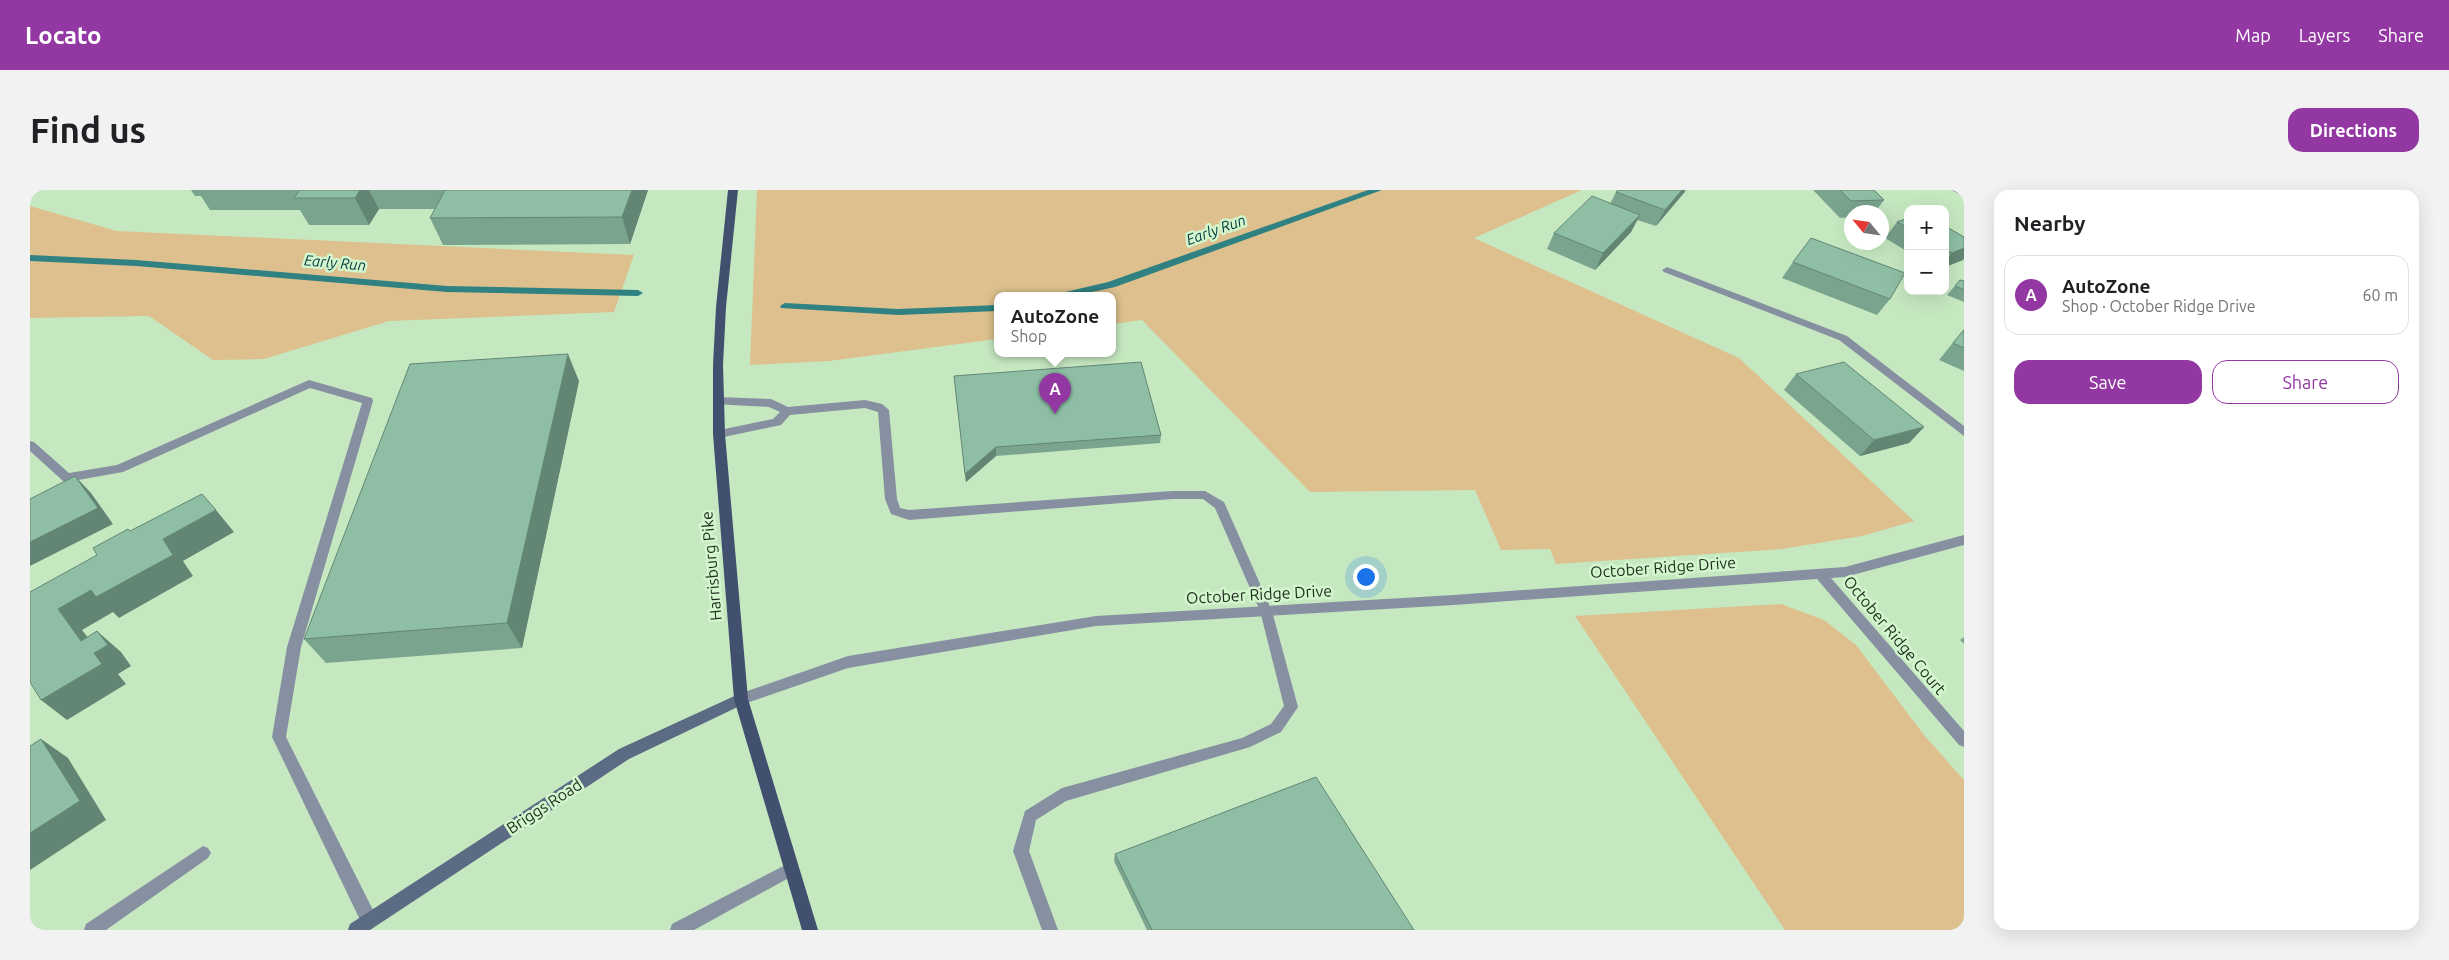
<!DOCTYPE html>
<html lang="en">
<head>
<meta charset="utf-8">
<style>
  :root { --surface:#fff; --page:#f2f2f2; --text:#202124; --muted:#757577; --line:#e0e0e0; --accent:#9338a2 }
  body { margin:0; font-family:Ubuntu,sans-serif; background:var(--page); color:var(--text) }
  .controls { position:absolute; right:15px; top:15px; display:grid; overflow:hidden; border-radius:10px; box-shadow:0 5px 20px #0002 }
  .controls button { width:45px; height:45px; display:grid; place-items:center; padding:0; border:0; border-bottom:1px solid var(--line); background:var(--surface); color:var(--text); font:25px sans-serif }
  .compass { position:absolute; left:1814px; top:15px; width:45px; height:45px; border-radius:50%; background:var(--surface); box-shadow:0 5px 20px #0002; rotate:299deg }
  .you { position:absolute; left:1335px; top:386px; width:18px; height:18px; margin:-12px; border:4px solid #fff; border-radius:50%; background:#1a73e8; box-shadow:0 0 0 8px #1a73e833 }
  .badge { display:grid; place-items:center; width:32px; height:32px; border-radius:50%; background:var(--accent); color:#fff; font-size:16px; font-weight:700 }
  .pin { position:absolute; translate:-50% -41px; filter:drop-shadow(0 1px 2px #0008) }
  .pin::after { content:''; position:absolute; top:26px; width:18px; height:15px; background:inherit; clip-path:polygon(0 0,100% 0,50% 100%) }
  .popup { position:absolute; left:964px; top:102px; width:122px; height:65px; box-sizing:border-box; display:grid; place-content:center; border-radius:10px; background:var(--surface); filter:drop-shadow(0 1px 4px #0005); font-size:16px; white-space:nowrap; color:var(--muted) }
  .popup b { font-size:19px; color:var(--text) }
  .popup::after { content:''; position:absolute; left:50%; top:100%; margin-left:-10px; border:10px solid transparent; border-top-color:var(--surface) }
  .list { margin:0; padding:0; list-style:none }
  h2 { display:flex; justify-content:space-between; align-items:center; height:65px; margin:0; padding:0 20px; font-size:21px }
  h2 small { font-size:16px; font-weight:400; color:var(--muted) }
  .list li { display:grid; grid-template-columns:32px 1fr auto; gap:15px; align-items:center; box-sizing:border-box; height:80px; margin:0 10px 10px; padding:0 10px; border:1px solid var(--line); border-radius:15px }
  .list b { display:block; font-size:19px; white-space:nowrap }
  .list p { margin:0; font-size:16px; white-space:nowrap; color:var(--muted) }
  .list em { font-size:16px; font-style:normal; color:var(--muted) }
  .actions { display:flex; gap:10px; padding:15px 20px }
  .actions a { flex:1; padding:11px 0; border:1px solid var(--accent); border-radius:15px; text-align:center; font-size:18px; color:var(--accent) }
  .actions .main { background:var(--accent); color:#fff }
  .map { position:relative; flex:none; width:1934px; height:740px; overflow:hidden; border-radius:15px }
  header { display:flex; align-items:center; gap:30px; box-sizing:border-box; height:70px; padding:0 25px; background:var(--accent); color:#fff }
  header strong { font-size:24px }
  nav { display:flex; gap:28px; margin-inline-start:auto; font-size:18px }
  .intro { display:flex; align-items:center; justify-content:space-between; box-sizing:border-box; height:120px; padding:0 30px }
  h1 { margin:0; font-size:35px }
  .button { padding:12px 22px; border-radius:15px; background:var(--accent); color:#fff; font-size:18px; font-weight:700 }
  main { display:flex; gap:30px; padding:0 30px }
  aside { flex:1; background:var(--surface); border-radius:15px; box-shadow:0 5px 20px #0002 }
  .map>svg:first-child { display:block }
</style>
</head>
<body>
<header>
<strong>Locato</strong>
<nav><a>Map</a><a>Layers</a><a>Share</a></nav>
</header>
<div class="intro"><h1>Find us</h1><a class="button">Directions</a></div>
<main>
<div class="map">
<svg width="1934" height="740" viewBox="0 0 1934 740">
  <rect width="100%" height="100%" fill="#c6e8c1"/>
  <path fill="#ddc08d" d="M727,0H1552L1444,48L1709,168L1884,331L1832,346L1752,359L1526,374L1520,359L1471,360L1445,300L1280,302L1112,130L1083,134L1082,105H968L967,149L799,171L720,175Z
    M0,16L87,41L604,65L584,122L359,131L234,169L183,170L119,126L0,128Z
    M1751,414L1794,430L1826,455L1894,545L1934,590V740H1755L1545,426Z"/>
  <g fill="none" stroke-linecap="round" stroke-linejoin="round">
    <path fill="#308182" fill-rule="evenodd" d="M1338,0H1352L1085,97L1048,105H1030L1031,103L1078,92Z
      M0,65L106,70L417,96L608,100L613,103L608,106L417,102L106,76L0,71Z
      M755,113L868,119L968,115V121L868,125L751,118L750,116Z"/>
    <path fill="#8690a1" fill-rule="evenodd" d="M1637,77L1817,146L1934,236V246L1809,150L1634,82L1632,80Z
      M279,190L342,208L343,211L271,457L256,547L345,724L347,730L345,736L339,738L333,736L242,547L257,457L332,213L280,198L93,282L37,292L33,291L0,261V251L4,252L39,283L87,275Z
      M688,207L741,209L758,217L835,210L852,214L859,220L867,309L870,318L879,320L1142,301H1175L1194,312L1242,421L1268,517L1251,542L1220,557L1036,611L1006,630L999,661L1028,740H1012L983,661L995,621L1032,598L1212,548L1241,534L1254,516L1230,421L1185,318L1173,309H1142L879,330L861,324L855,309L848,222L835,218L760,225L751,235L689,248L683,244L685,241L743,229L750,222L739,217L684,214L683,211Z
      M173,656L178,658L181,663L178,668L76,740H54L56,734Z
      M761,672L766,674L769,679L766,684L664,740H640L642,734Z"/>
    <path fill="#8690a1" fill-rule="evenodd" d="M1921,0H1934V6Z
      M1934,345V355L1815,387L1801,388L1934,541V557L1929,555L1787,389L1424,415L1066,436L818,478L711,515L706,513L704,509L706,505L818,466L1066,426L1424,405L1815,377Z"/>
    <path fill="#5c6b84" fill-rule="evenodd" d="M711,503L716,505L718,509L716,513L599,569L340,740H318L320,734L589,559Z"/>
    <path fill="#40506e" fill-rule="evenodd" d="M698,0H708L696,117L693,175L695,244L718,509L788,740H772L704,509L683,244V175L686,117Z"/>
  </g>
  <path fill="#7aa48e" d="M161,0H618L600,54L413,55L400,28L405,19H349L339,35H279L270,20H180L171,6H165Z
    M1783,0H1844L1854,10L1845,22H1822V27L1810,28Z
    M1586,2H1655L1626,36L1607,30L1601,42L1565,80L1517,59L1524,43L1580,14Z
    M1878,28V62L1855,48L1867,32Z
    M1915,36L1934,47V68L1933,70L1915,77Z
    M1763,72L1860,109L1847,125L1752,88Z
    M1930,90L1934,91V112L1917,105Z
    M1934,139V181L1909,170Z
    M1766,184L1894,237L1879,253L1830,266L1754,200Z
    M924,186L1131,245L1130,253L966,266L936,292Z
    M549,191L492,458L296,473L274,449Z
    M1934,447V454L1930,450Z
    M1085,664L1384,740H1117L1084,671Z"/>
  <path fill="#638674" d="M330,0H339L349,19L339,35L325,8Z
    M602,0H618L600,54L592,27Z
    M1652,0H1656L1626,36L1635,20Z
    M1610,25L1601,42L1565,80L1573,63Z
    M1934,58V68L1933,70L1915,77V71L1922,63Z
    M538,164L549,191L492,458L477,433Z
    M1894,237L1879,253L1830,266L1844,250Z
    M966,257V266L936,292L935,284Z
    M45,286L61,303L83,334L0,376V352Z
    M186,320L204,342L153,371L163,386L89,428L83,422L52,440L68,461L67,441L91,462L101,476L88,484L96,494L37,530L11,510L51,451L28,419L133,349Z
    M11,549L38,568L76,630L0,680V643Z"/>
  <path fill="#8ebfa5" stroke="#638674" d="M270,0H330L325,8H264Z
    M415,0H602L592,27L400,28Z
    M1588,0H1652L1635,20L1586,2Z
    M1810,0H1844L1854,10L1821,11Z
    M1562,6L1610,25L1573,63L1524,43Z
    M1878,28V38L1867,32Z
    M1915,36L1934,47V58L1922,63L1915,59Z
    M1781,48L1875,83L1860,109L1763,72Z
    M1930,90L1934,91V100L1925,96Z
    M1934,140V158L1923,153Z
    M538,164L477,433L274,449L380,174Z
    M1111,172L1131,245L966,257L935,284L924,186Z
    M1814,172L1894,237L1844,250L1766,184Z
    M45,286L68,318L0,352V309Z
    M172,304L186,320L133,349L143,365L66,407L61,400L28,419L51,451L67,441L78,455L64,463L72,474L11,510L0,492V402L67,365L63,358L98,339L100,341Z
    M11,549L50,611L0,643V556Z
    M1286,587L1384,740H1122L1085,664Z"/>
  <g text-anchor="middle" stroke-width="5" stroke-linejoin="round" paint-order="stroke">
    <g font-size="15" font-style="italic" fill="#04393c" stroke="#d3f6ce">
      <text transform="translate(1186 40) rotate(-20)" y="5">Early Run</text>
      <text transform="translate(305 73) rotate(5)" y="5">Early Run</text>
    </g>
    <g font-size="16" fill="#1f2c1d" stroke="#d3f6ce">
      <text transform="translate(681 376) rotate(-95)" y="6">Harrisburg Pike</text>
      <text transform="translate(1633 377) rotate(-4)" y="6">October Ridge Drive</text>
      <text transform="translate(1229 404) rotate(-3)" y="6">October Ridge Drive</text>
      <text transform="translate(1865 445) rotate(50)" y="6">October Ridge Court</text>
      <text transform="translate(514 616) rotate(-33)" y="6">Briggs Road</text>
    </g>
  </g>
</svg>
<div class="controls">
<button>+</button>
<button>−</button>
</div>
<svg class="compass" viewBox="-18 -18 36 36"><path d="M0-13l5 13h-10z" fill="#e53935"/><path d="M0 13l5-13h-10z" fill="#757577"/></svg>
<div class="you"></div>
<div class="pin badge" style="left:1025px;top:224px">A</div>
<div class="popup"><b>AutoZone</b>Shop</div>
</div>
<aside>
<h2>Nearby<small></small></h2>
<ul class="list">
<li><span class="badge">A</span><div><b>AutoZone</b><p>Shop · October Ridge Drive</p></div><em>60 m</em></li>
</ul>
<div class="actions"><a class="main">Save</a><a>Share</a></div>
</aside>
</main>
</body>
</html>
